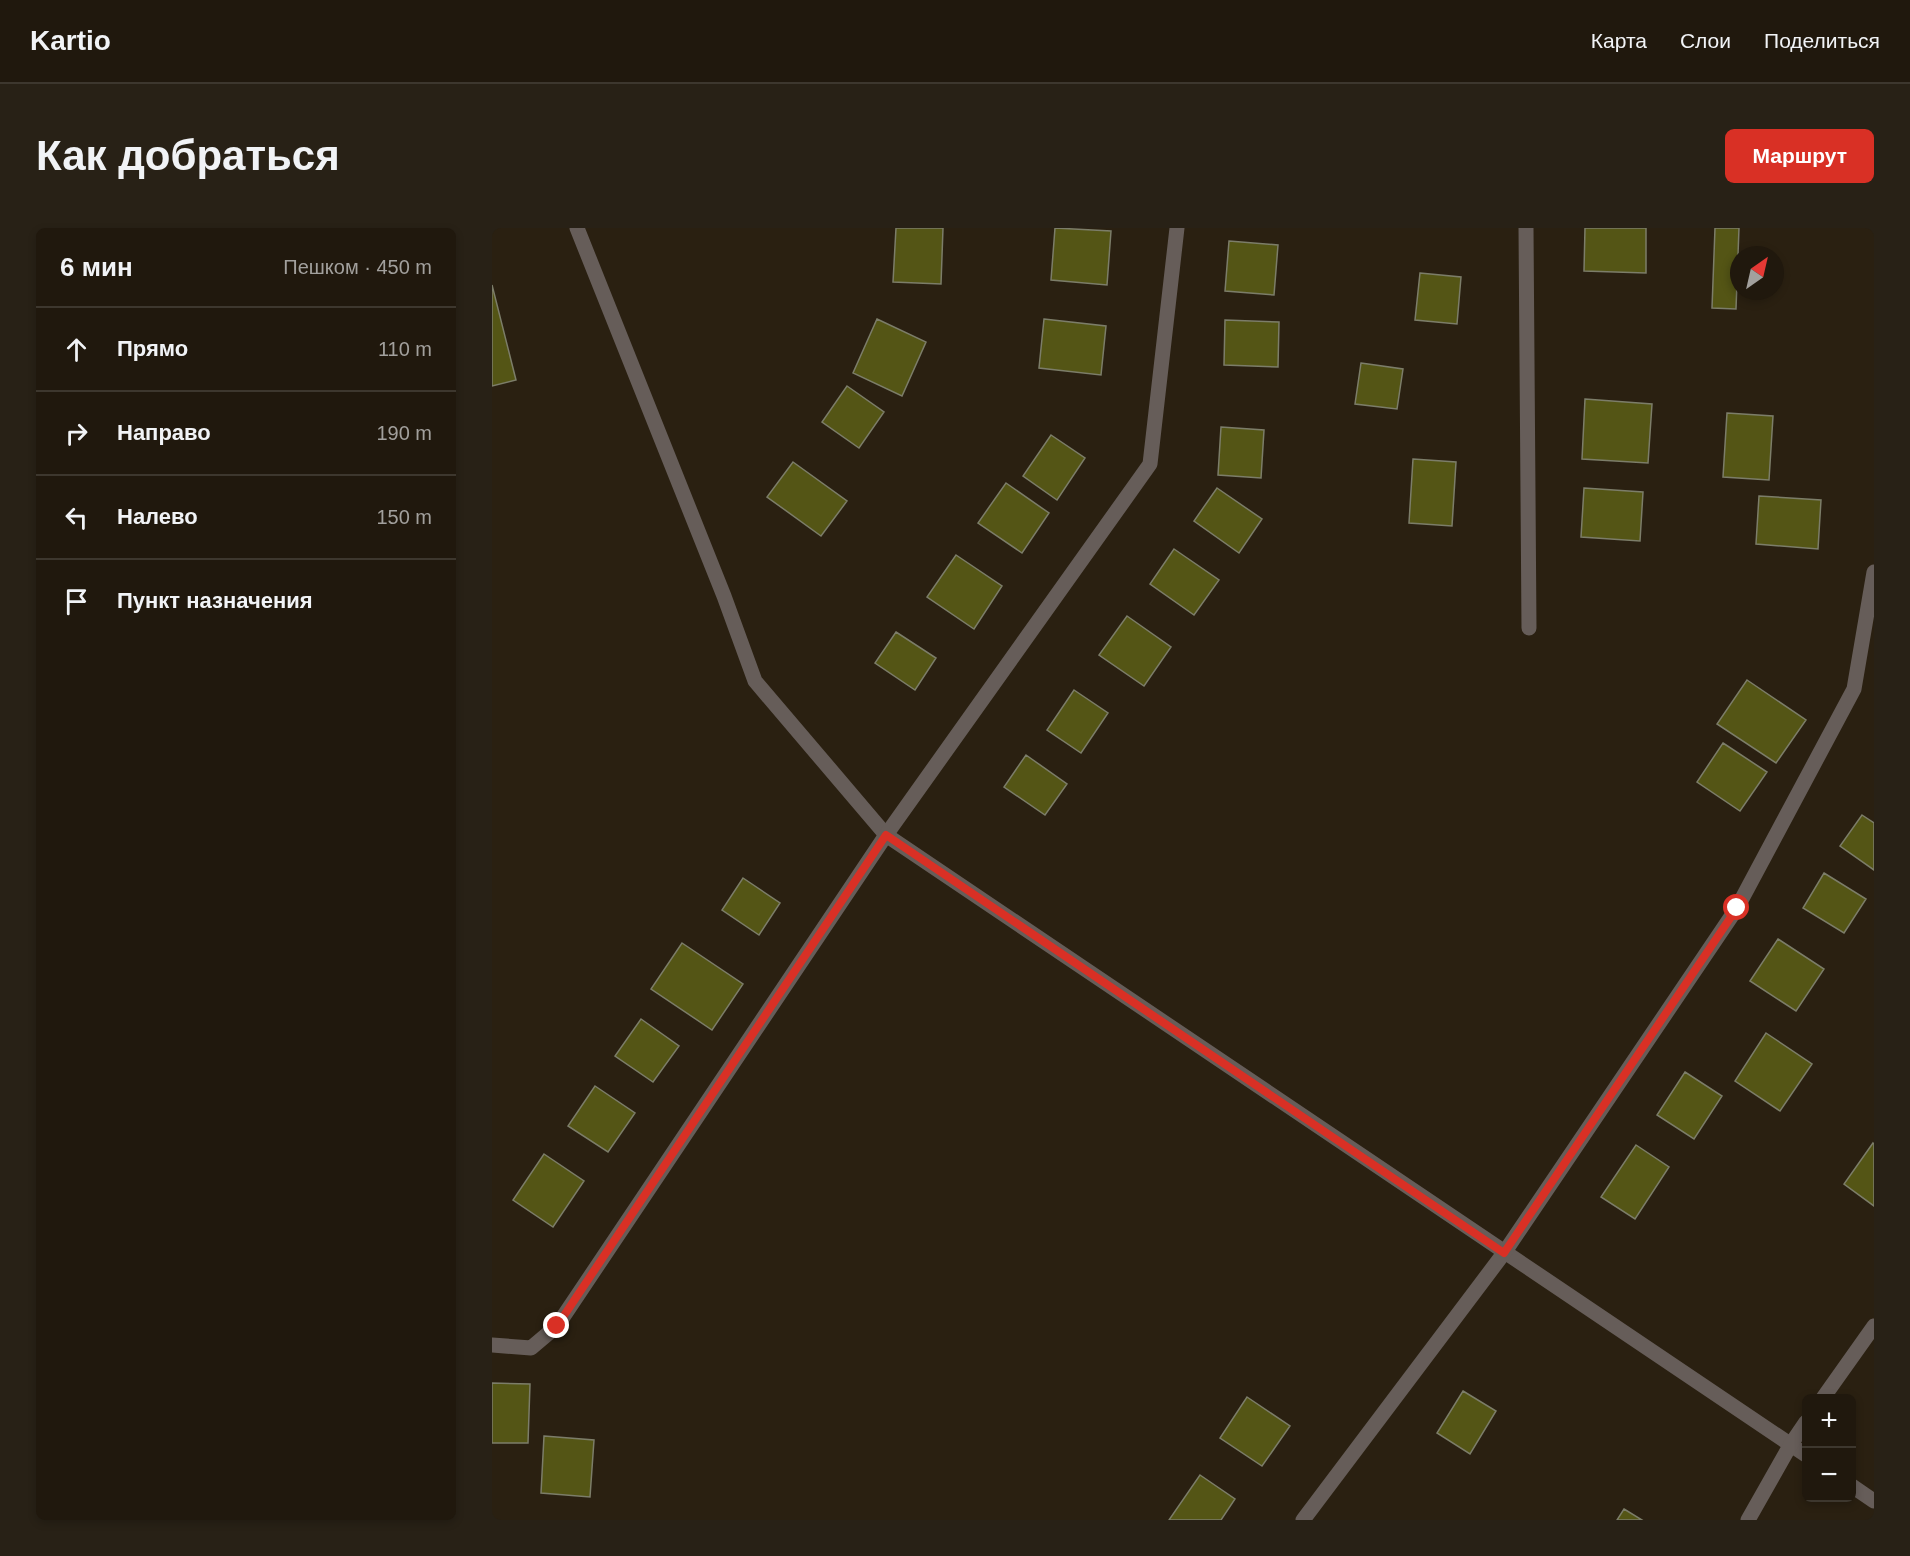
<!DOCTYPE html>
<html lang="ru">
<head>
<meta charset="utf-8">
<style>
  :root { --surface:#20180d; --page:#282116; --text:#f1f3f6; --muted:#a2a09d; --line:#3d372e; --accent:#d93025 }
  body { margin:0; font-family:Arial,sans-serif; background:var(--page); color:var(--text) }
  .controls { position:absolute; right:18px; bottom:18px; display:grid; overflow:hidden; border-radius:9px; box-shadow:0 3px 9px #0003 }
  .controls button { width:54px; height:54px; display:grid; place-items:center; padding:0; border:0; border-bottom:2px solid var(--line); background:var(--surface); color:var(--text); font:30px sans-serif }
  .compass { position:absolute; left:1238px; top:18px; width:54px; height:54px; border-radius:50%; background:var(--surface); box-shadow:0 3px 9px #0003; rotate:34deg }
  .stop { position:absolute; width:18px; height:18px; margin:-14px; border:4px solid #d93025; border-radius:50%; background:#fff }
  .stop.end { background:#d93025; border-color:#fff; box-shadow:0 2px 6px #0008 }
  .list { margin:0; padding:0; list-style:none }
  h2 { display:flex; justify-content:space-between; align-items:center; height:78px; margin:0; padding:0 24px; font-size:26px }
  h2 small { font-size:20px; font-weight:400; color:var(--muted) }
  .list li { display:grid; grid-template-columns:39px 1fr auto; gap:18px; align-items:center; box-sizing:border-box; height:84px; padding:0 24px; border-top:2px solid var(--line) }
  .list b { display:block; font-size:22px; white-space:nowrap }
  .list em { font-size:20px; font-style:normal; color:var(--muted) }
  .icon { flex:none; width:33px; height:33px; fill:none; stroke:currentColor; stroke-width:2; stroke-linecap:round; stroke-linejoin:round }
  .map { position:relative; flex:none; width:1382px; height:1292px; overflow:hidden; border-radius:9px }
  header { display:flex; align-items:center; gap:36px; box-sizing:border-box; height:84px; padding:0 30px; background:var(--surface); border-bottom:2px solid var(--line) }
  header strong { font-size:28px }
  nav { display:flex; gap:33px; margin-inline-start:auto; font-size:21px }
  .intro { display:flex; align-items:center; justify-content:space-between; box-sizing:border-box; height:144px; padding:0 36px }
  h1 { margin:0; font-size:42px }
  .button { padding:15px 27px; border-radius:9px; background:var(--accent); color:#fff; font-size:21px; font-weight:700 }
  main { display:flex; gap:36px; padding:0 36px }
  aside { flex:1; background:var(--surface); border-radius:9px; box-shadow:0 3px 9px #0003 }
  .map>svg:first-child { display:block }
</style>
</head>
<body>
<header>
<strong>Kartio</strong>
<nav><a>Карта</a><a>Слои</a><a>Поделиться</a></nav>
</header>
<div class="intro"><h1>Как добраться</h1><a class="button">Маршрут</a></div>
<main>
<aside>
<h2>6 мин<small>Пешком · 450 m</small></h2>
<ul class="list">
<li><svg class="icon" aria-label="ahead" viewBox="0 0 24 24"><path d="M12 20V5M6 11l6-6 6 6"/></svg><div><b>Прямо</b></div><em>110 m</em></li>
<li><svg class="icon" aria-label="right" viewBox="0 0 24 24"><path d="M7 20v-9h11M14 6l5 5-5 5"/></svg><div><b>Направо</b></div><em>190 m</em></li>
<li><svg class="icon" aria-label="left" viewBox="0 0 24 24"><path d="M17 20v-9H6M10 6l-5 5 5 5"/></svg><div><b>Налево</b></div><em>150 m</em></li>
<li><svg class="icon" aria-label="arrive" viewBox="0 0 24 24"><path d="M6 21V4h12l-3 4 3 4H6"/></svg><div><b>Пункт назначения</b></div></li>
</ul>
</aside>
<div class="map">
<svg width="1382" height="1292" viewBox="0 0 1382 1292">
  <rect width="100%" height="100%" fill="#2a2011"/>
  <path fill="#545515" stroke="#7c7d69" stroke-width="1.5" d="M404,0H451L449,56L401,54Z
    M563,0L619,3L615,57L559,52Z
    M1093,0H1154V45L1092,43Z
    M1223,0H1247L1244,81L1220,80Z
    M737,13L786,17L782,67L733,63Z
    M928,45L969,49L965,96L923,92Z
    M0,57L24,152L0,158Z
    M385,91L434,114L410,168L361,145Z
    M552,91L614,98L609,147L547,140Z
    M733,92L787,94L786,139L732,137Z
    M869,135L911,141L905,181L863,176Z
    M355,158L392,184L367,220L330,194Z
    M1093,171L1160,176L1156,235L1090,231Z
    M1235,185L1281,188L1277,252L1231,249Z
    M729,199L772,202L769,250L726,247Z
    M559,207L593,230L565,272L531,248Z
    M921,231L964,234L960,298L917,295Z
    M301,234L355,273L329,308L275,269Z
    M514,255L557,285L530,325L486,295Z
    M725,260L770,291L747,325L702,293Z
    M1092,260L1151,264L1148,313L1089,309Z
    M1267,268L1329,272L1326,321L1264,316Z
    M682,321L727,352L702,387L658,356Z
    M464,327L510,358L482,401L435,369Z
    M635,388L679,419L652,458L607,427Z
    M404,404L444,430L423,462L383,435Z
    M1255,452L1314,492L1284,535L1225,496Z
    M582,462L616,485L589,525L555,502Z
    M1231,515L1275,544L1248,583L1205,554Z
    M534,527L575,556L553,587L512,559Z
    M1370,587L1382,595V642L1348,618Z
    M1332,645L1374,671L1352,705L1311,680Z
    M251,650L288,675L267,707L230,682Z
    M1286,711L1332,741L1304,783L1258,753Z
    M190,715L251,756L220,802L159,761Z
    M149,791L187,818L161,854L123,828Z
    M1274,805L1320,836L1288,883L1243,853Z
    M1193,844L1230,868L1202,911L1165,887Z
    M103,858L143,885L116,924L76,898Z
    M1381,915L1382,916V978L1352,956Z
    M1144,917L1177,939L1143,991L1109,969Z
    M52,926L92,953L61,999L21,972Z
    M0,1155L38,1156L36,1215H0Z
    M971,1163L1004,1183L978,1226L945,1205Z
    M755,1169L798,1198L770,1238L728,1210Z
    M52,1208L102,1212L98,1269L49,1265Z
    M708,1247L743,1271L729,1292H677Z
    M1132,1281L1150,1292H1125Z"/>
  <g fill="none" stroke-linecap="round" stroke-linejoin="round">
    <path stroke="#665d59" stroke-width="15" d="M85,0L232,368L263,453L394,607L1314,1227
      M1360,1258L1382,1273"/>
    <path stroke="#665d59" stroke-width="15" d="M1034,0L1037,400
      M0,1117L39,1120L65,1098L394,607L658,236L685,0
      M1331,1170L1382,1098
      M811,1292L1012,1025L1245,680L1362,461L1382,344
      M1256,1292L1299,1216L1314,1194"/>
  </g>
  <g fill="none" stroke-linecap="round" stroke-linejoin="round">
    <path stroke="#d93025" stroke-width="8" d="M65,1098L394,607L1012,1025L1245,680"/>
  </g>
</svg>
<div class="controls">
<button>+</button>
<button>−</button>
</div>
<svg class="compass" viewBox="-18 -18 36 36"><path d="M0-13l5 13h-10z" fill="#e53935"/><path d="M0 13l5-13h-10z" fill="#a2a09d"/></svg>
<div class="stop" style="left:1245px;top:680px"></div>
<div class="stop end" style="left:65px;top:1098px"></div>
</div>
</main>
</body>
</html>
